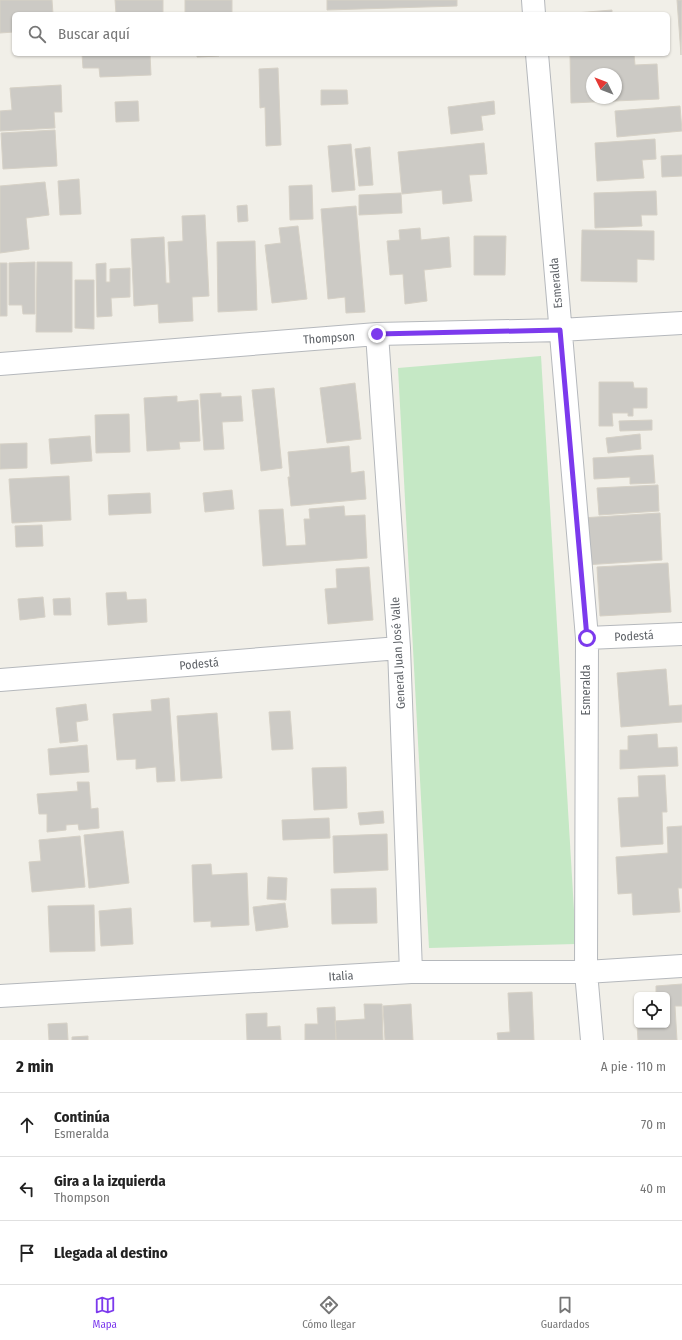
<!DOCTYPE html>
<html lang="es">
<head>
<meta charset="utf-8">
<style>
  :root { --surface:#fff; --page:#f6f6f6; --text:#222; --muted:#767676; --line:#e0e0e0; --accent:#7c3aed }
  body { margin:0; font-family:"Fira Sans Condensed",sans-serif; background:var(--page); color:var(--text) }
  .controls { position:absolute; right:12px; bottom:12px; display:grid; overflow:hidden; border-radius:6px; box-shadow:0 1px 3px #0004 }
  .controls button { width:36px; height:36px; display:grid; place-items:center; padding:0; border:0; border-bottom:1px solid var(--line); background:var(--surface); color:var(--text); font:20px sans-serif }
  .compass { position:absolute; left:586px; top:68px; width:36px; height:36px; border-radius:50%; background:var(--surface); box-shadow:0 1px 3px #0004; rotate:312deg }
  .stop { position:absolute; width:12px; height:12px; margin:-9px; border:3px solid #7c3aed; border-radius:50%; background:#fff }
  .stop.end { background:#7c3aed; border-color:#fff; box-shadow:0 1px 4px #0008 }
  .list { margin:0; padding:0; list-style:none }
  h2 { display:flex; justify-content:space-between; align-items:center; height:52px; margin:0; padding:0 16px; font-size:17px }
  h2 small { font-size:13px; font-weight:400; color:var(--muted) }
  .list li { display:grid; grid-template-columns:26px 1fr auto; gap:12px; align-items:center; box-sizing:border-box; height:64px; padding:0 16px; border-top:1px solid var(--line) }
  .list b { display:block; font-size:15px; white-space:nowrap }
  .list p { margin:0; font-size:13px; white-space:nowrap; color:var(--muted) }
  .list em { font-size:13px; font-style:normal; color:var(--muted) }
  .icon { flex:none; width:22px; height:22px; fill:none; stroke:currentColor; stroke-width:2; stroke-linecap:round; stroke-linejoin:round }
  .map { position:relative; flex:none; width:682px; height:1040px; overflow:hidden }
  .search { position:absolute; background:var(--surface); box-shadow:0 1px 3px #0004; left:12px; right:12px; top:12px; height:44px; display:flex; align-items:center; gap:10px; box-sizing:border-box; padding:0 14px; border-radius:6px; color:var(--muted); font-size:15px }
  .sheet { height:244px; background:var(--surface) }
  nav { display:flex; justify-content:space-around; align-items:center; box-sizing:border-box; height:56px; border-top:1px solid var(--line); background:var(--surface); font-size:11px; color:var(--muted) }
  nav a { display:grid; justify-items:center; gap:2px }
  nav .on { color:var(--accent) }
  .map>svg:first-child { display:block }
</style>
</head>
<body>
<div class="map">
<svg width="682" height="1040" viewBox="0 0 682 1040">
  <rect width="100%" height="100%" fill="#f1efe8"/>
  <path fill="#c5e8c5" d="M541,356L576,944L429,948L398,368Z"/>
  <path fill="#cccac5" stroke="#d6d1c6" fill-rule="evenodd" d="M0,0H52L53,14H14V32L0,33Z
    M115,0H163V14H116Z
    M185,0H232V14H185Z
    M327,0H457V6L327,10Z
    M677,0H682L681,55Z
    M612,10V14H563Z
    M82,54H150L151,75L100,77L99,68H83Z
    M197,54H219V56L197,57Z
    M570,54H634L635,65L657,64L659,99L571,103ZM592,74H616V98H592Z
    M278,68L281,145L266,146L265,107L260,108L259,69Z
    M61,85L62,112H54L55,128L0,131V111L12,110L10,88Z
    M321,90H347L348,104L321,105Z
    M138,101L139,121L116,122L115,102Z
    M494,101L495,114L481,116L483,130L451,134L448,107Z
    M680,106L682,131L617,137L615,111Z
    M55,130L57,166L3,169L1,133Z
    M655,139L656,159L642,160L644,178L597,181L595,143Z
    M484,143L487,174L469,175L472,201L443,204L442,190L402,194L398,152Z
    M351,144L355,190L332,192L328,146Z
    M370,147L373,185L359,186L355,149Z
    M682,155V176L662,177L661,156Z
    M79,179L81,214L60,215L58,181Z
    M45,182L49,215L26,218L29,249L0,253V186Z
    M312,185L313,219L290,220L289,186Z
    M656,191L657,215H641L642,226L595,228L594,193Z
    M401,193L402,213L359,215V195Z
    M247,205L248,221L238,222L237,206Z
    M356,206L365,312L346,313L345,297L328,299L321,209Z
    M205,215L209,296L192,297L193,321L159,323L158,304L134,306L131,239L164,237L166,283H170L168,242L183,241L182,216Z
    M298,226L307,299L272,303L265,245L281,243L279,228Z
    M420,228L421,240L449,237L451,267L424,270L427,301L405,304L403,274L390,275L387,241L400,240L399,230Z
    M582,230L654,231V260L637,259V282L581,281Z
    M474,236H506L505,275H474Z
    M255,241L257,310L218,312L217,242Z
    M35,262V314H23L22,305H9V263Z
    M37,262H72V332H36Z
    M0,263H7V316H0Z
    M106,263V282H110V269L130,268V297L111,298L112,316L97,317L96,264Z
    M75,280H94V329L75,328Z
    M599,382H633L634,388H647V408H633V416H628V413H612L613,426H599Z
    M355,383L361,439L327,443L320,388Z
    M274,388L282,468L261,471L252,390Z
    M221,393V397L241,396L243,421L222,422L224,449L204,450L200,394Z
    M177,396V402L198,400L200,441L179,442L180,449L147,451L144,398Z
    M129,414L130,452L96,453L95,415Z
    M652,420V430L620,431L619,421Z
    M640,434L641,449L608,453L606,438Z
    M90,436L92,461L51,464L49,439Z
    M27,443V468L0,469V444Z
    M349,446L351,473L364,471L366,499L291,506L288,477H290L288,452Z
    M653,455L655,483L630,484V477L594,479L593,458Z
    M69,476L71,520L12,523L9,479Z
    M658,485L659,511L599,515L597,488Z
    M232,490L234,509L205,512L203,493Z
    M150,493L151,513L109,515L108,495Z
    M344,506L345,516L365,515L367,558L263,566L259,510L283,509L286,546L306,545L304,519H310L309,509Z
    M660,513L662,560L584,565L581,518Z
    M42,525L43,546L16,547L15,526Z
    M668,563L671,612L600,616L597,567Z
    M369,567L373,620L328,624L325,589L337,588L336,569Z
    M126,592L127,600L146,599L147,622L108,625L106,593Z
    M43,597L45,617L20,620L18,599Z
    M70,598L71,615H54L53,599Z
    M666,669L669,706L682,705V722L621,727L617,673Z
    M169,698L175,781L157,782L156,767L136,769V759L117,760L113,714L152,711L151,700Z
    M86,704L88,720L76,722L78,741L60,743L56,708Z
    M290,711L293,749L272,750L269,712Z
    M217,713L222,778L181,781L177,716Z
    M657,734L658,748L677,747L678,766L620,769V750H628V736Z
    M87,745L89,772L50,775L48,749Z
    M346,767L347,808L314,810L312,768Z
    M665,775L667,812H662L663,844L621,847L618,798L639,797L638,776Z
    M77,782H89L91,809L98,808L99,828L79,830L78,824L66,825V830L47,832V814H39L37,794L78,791Z
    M383,811L384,823L360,825L358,813Z
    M329,818L330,838L283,840L282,820Z
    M682,826V888H678L680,912L633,915L632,893L618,894L616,857L668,853L667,827Z
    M123,831L129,883L89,888L84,835Z
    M387,834L388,870L334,873L333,836Z
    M80,836L85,887L32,892L29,862L41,861L39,840Z
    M211,864L212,875L247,873L249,925L211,927V921L194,922L192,865Z
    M268,877L287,878L286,900L267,899Z
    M376,888L377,923L332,924L331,889Z
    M285,903L288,927L256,931L253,907Z
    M94,905L95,951L50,952L48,906Z
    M131,908L133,944L101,946L99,911Z
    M682,984V1006H675L677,1040H638L637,1025H667V995H649H656V986Z
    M532,992L534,1040H498L497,1033L510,1032L508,993Z
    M364,1004H382L383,1040H336L335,1021L365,1019Z
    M411,1004L413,1040H385L383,1006Z
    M335,1007L336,1040H305V1024H318L317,1008Z
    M267,1013V1027L280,1026L281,1040H247L246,1014Z
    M67,1023L68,1040H49L48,1024Z
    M88,1036V1040H72V1037Z"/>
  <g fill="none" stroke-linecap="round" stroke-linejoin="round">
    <g stroke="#b5b8bc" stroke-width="24">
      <path id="minor" d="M533,0L534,14
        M537,54L587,638L586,972L592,1040
        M377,334L399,648L411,972
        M0,364L377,334L560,330L682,323
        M587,638L682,634
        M0,680L399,648
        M0,996L411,972H586L682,966"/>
    </g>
    <use href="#minor" stroke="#fff" stroke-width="22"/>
  </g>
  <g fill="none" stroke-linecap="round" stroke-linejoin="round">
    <path stroke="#7c3aed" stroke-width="5" d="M377,334L560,330L587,638"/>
  </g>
  <g text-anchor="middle" stroke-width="4" stroke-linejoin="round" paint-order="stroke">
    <g font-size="12" fill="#5f6368" stroke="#fff">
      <text transform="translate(556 283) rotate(-95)" y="4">Esmeralda</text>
      <text transform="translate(329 338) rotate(-4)" y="4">Thompson</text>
      <text transform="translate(634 636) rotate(-3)" y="4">Podestá</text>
      <text transform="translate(398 653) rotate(-93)" y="4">General Juan José Valle</text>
      <text transform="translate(199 664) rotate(-5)" y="4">Podestá</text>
      <text transform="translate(586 690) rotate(-90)" y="4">Esmeralda</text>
      <text transform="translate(341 976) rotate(-3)" y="4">Italia</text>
    </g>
  </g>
</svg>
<div class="controls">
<button><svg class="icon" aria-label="locate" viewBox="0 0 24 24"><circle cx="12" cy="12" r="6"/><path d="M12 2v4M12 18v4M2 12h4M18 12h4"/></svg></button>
</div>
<svg class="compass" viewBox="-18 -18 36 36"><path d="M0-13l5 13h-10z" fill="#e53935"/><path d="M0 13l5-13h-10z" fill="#767676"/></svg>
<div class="stop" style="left:587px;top:638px"></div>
<div class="stop end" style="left:377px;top:334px"></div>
<div class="search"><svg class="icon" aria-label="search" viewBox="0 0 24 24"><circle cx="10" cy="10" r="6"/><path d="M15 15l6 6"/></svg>Buscar aquí</div>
</div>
<section class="sheet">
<h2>2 min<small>A pie · 110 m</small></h2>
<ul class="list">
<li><svg class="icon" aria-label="ahead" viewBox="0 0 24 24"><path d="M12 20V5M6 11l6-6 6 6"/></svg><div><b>Continúa</b><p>Esmeralda</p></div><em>70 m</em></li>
<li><svg class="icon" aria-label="left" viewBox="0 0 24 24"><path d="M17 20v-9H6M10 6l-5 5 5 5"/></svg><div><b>Gira a la izquierda</b><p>Thompson</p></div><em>40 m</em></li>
<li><svg class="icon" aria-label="arrive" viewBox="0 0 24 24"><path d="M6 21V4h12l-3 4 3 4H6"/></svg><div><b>Llegada al destino</b></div></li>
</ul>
</section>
<nav>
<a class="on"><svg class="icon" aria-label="map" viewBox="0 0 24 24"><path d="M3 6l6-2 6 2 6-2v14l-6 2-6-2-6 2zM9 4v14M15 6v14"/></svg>Mapa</a>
<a><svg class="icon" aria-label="directions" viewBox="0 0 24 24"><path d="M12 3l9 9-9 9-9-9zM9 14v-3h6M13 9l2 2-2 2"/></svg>Cómo llegar</a>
<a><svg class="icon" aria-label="saved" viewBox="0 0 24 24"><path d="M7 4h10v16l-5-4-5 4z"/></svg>Guardados</a>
</nav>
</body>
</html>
